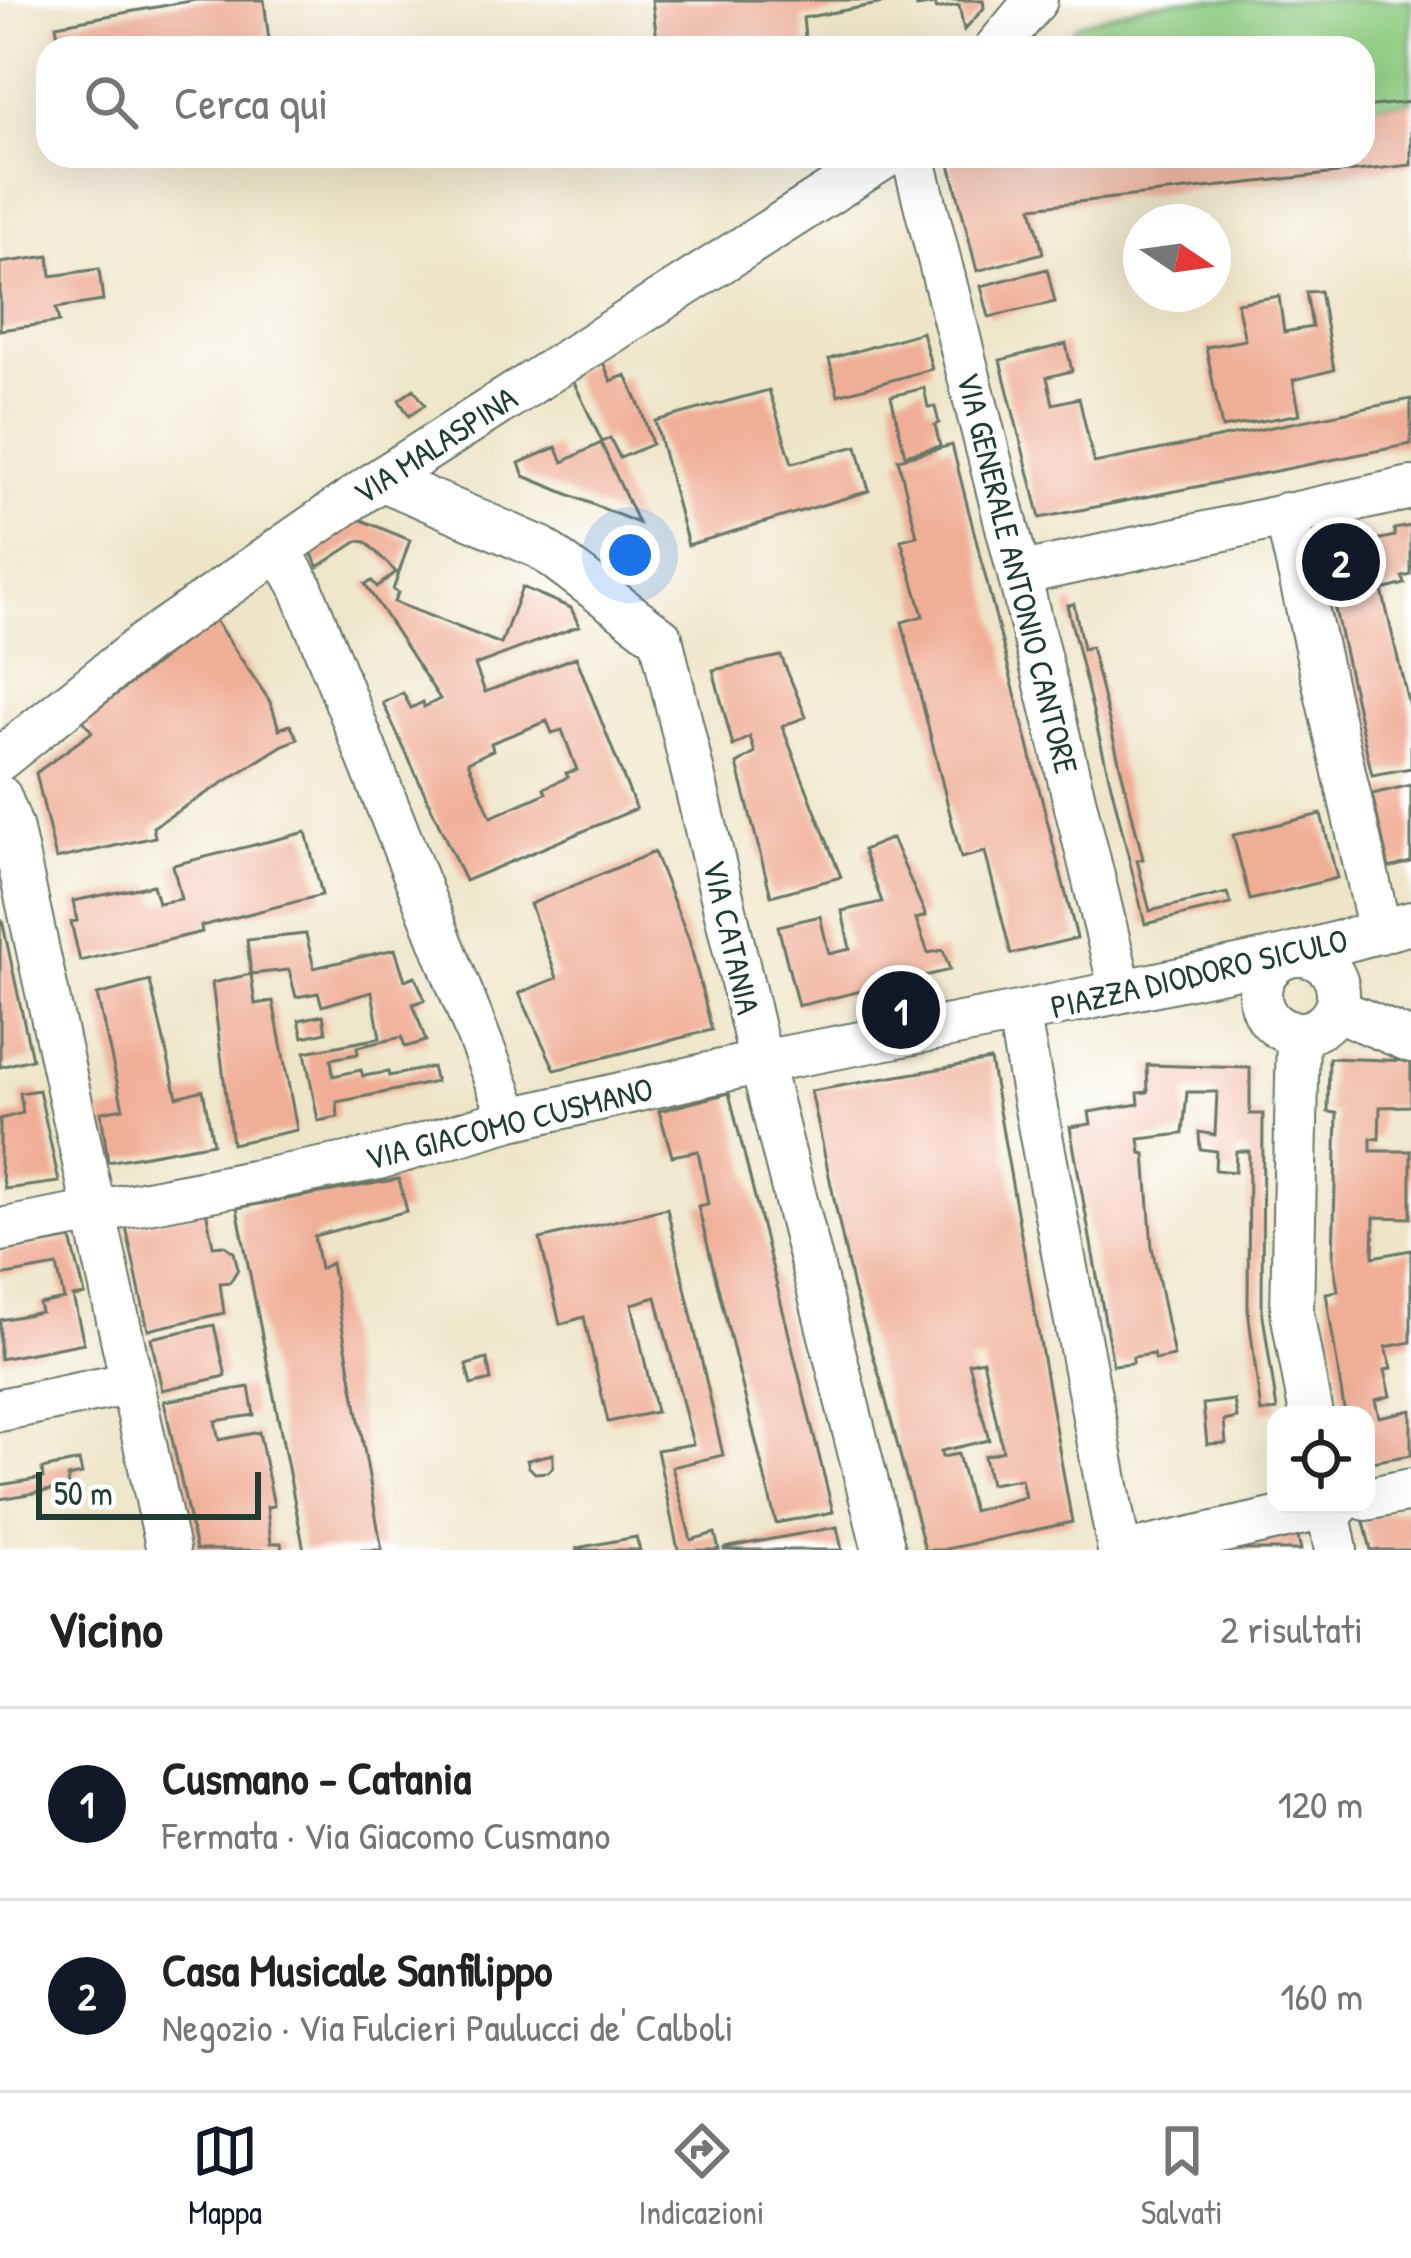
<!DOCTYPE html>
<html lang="it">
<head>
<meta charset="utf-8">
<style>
  :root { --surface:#fff; --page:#f6f6f6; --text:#222; --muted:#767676; --line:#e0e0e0; --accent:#111827 }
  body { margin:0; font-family:"Patrick Hand",sans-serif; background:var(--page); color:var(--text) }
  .controls { position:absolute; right:36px; bottom:36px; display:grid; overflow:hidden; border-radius:24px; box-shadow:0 12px 48px #0002 }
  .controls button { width:108px; height:108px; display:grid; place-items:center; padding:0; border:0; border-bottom:3px solid var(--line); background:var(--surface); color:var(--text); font:60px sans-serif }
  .compass { position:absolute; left:1123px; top:204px; width:108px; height:108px; border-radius:50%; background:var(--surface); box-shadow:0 12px 48px #0002; rotate:103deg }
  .scale { position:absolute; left:36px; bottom:30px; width:225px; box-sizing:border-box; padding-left:12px; border:6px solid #1f3d34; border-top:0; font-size:33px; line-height:42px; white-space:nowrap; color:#1f3d34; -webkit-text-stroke:9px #fff; paint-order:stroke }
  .you { position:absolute; left:630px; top:555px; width:42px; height:42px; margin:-30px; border:9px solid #fff; border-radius:50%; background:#1a73e8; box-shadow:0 0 0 18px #1a73e833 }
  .badge { display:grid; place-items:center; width:78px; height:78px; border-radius:50%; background:var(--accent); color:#fff; font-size:39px; font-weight:700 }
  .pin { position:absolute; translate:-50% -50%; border:6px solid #fff; box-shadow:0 3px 12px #0006 }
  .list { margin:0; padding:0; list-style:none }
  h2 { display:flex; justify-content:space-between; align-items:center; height:156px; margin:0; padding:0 48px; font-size:51px }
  h2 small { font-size:39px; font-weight:400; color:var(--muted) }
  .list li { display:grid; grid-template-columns:78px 1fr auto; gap:36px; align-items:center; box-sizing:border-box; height:192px; padding:0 48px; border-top:3px solid var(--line) }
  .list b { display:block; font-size:45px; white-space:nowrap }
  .list p { margin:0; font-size:39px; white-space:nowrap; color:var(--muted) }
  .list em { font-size:39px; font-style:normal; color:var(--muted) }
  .icon { flex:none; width:66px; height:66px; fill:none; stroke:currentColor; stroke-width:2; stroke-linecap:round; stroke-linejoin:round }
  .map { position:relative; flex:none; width:1411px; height:1550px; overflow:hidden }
  .search { position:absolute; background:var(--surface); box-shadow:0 12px 48px #0002; left:36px; right:36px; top:36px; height:132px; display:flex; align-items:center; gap:30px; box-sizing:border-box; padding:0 42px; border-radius:36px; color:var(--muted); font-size:45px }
  .sheet { height:540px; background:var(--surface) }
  nav { display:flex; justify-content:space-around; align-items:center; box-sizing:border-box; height:168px; border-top:3px solid var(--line); background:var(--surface); font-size:33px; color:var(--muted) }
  nav a { display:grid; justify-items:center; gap:6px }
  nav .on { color:var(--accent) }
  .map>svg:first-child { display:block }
</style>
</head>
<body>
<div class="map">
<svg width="1411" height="1550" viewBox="0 0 1411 1550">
  <rect width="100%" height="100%" fill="#fff"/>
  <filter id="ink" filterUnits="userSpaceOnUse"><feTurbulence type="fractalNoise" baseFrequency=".00833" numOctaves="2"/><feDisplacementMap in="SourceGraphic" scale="24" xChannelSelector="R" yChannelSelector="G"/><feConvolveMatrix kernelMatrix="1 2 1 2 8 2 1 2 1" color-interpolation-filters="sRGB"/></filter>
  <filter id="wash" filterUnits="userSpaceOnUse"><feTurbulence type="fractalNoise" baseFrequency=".004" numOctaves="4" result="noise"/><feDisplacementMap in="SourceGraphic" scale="48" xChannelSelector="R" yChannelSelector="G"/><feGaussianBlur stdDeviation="2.7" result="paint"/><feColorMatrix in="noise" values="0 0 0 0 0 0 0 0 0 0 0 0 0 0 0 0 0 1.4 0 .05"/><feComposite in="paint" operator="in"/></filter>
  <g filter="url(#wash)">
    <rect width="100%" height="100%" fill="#eee5c8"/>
    <path fill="#92cf85" stroke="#58865c" stroke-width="3" d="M1182,0H1411V102L1363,107V48H1057L1056,38L1070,36L1074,27L1081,23L1144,5Z"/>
    <g id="blocks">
      <path fill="#f0ae96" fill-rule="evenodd" d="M196,0H264L269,40L226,48H60L56,25Z
        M652,0H889V2L803,18L806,46L658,48Z
        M916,0H983L984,8L964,30L959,5L936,9L935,4L917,7Z
        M1411,102V165L1032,207L1043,253L977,271L948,156H1363V107Z
        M49,256L51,276L99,269L103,301L56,308L59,322L0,330V263Z
        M1047,269L1055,302L989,317L981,286Z
        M1320,291L1334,370L1293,380L1300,414L1222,428L1206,347L1245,340L1237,303L1279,296L1284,332L1312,327L1306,292Z
        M922,332L932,369L838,395L829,359Z
        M1066,344L1072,371L1047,377L1053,404L1079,398L1094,463L1411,399V444L1040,518L1000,360Z
        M600,355L611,381L626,375L641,409L652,444L620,458L610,438L602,442L570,374Z
        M924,388L928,407H935L939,423L935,425L940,446L905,455L891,396Z
        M414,389L425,405L409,416L399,400Z
        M769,390L792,463L857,446L869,491L688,545L655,421Z
        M601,443L638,523L524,476L519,463L556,447L563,462Z
        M952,445L1077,938L1011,954L985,852L961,858L902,622L923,616L901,540L917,536L898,459Z
        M359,519L410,540L393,590L398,593L394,602L501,644L522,587L571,608L579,626L475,665L485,692L576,657L636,809L465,881L383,703L403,693L411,708L423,702L424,707L440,699L365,584L372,581L377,587L396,572L366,542L358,541L318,567L311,552ZM547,721L552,733L562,730L577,770L566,773L568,777L544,788L546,793L491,817L468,762L493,750L491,743Z
        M1411,526V575L1403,577L1405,584L1382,590L1411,715V768L1372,775L1322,551L1395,536L1394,529Z
        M1074,604L1083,649L1091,647L1143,859L1137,860L1150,911L1227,893L1231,904L1145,924L1067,605Z
        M214,619L271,703L279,729L290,725L298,739L283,745L153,827L155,837L56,859L36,773L92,732L83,720Z
        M781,656L806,717L782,726L841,877L771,896L737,764L755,753L750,737L733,746L713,670Z
        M1411,785V862L1389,868L1372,794Z
        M1321,814L1337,878L1250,900L1233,835Z
        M306,832L322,895L201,926L202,932L80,961L71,922L77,921L73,901L153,885L158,903L181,899L173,865Z
        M892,838L926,916L916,919L928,953L943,950L950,970L798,1006L778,926L820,916L829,954L850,949L842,911L882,902L863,850Z
        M654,852L689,940L712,1030L555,1070L519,993L557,978L530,904Z
        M2,920L32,1059L0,1067V921Z
        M306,934L314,968L395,949L405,980L415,976L425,1000L413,1004L426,1041L405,1047L402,1037L357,1047L358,1054L331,1059L333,1076L361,1070L363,1076L388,1072L389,1076L432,1067L436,1082L337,1102L338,1117L318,1121L305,1052L380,1038L372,992L322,1006L318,993L296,997L289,970L251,974L247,940Z
        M251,974L255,1004L273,1001L297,1130L232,1144L212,983Z
        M150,981L177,1097L203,1090L213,1143L108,1162L101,1112L123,1108L97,995Z
        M323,1015L326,1032L303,1037L299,1020Z
        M1329,1058L1411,1061V1106L1380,1107L1379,1139L1371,1138V1151H1411V1218L1374,1217L1373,1257L1411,1250V1342L1386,1347L1392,1368L1385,1370L1391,1396L1375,1400L1379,1417L1411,1410V1455L1366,1463V1415H1345L1326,1293L1338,1291L1333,1259L1337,1113L1328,1112Z
        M990,1060L1072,1522L942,1550H925L880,1378L853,1288L811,1091ZM983,1360L1003,1451L984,1456L990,1484L1021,1479L1025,1497L973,1511L958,1454L942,1457L941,1451L989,1440L969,1363Z
        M1147,1065L1250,1068V1114H1263L1262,1309L1277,1410L1261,1413L1248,1309L1249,1151H1236L1235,1172L1215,1170L1216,1151L1200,1149L1199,1132L1215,1135L1217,1092H1187L1183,1134L1139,1139L1141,1153L1145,1154L1152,1247L1174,1356L1155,1360L1153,1354L1133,1357V1363L1113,1365L1070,1127L1091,1124L1089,1112L1139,1104L1138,1093L1148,1092Z
        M39,1090L59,1182L5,1189L0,1164V1119L23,1113L20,1093Z
        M729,1093L833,1512L776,1523L698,1206L708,1204L698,1151L672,1156L659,1111Z
        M399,1179L407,1211L314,1236L320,1269L331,1263L382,1550H304L237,1208Z
        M667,1208L723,1455L672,1467L691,1540L715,1533L719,1550H678L657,1450L693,1444L656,1297L632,1304L656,1412L608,1422L584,1317L560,1324L540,1239Z
        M206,1210L213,1246L224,1245L234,1252L238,1269L230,1282L220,1283L224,1313L148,1330L126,1227Z
        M71,1239L85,1295L73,1297L84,1343L0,1359V1320L41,1312L39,1304L64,1299L57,1266L0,1276V1252Z
        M214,1325L226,1376L162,1390L151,1338Z
        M487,1359L491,1380L471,1385L466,1365Z
        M249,1387L254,1415L215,1421L219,1440L259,1432L274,1506L267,1507L271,1543H281L282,1550H196L164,1401Z
        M1234,1400L1237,1418L1224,1421L1226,1443L1207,1444L1203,1404Z
        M553,1454V1467L548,1472L535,1473L529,1467L527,1460Z
        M79,1461L82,1474L68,1477L69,1487L0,1499V1485L43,1478L42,1469Z
        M1411,1508V1550H1371L1363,1518Z
        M837,1527L842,1550H724V1548Z
        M1297,1533L1301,1550H1222Z
        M636,1537L640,1550H577V1548Z"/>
    </g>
  </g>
  <g filter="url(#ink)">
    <use href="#blocks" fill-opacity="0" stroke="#677868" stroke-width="3"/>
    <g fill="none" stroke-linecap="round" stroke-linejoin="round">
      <g stroke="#677868" stroke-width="46">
        <path id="minor" d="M996,48L1036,0
          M913,156L1019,574L1121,991
          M381,479L541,548L661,638L761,1062L884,1550
          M1286,514L1380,932
          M279,549L301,587L511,1119
          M1019,574L1411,488
          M0,759L146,642L381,479L887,156
          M0,797L11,826L168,1550
          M1260 994a39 39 0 1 1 78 0a39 39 0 1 1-78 0Z
          M1335,1009L1411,1041
          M1018,1013L1119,1550
          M1298,1033L1292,1312L1311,1415
          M0,1230L378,1158L511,1119L761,1062L1018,1013L1285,957L1411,923
          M0,1410L132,1383
          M1366,1499L1411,1490
          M1327,1505L1336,1550
          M1139,1550L1339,1505"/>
      </g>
      <use href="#minor" stroke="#fff" stroke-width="42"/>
    </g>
  </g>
  <g text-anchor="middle" stroke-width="10" stroke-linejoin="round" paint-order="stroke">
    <g font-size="33" fill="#1f3d34" stroke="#fff">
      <text transform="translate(435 445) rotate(-33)" y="12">VIA MALASPINA</text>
      <text transform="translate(1018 573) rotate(76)" y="12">VIA GENERALE ANTONIO CANTORE</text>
      <text transform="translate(732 937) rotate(77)" y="12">VIA CATANIA</text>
      <text transform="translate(1199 973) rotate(-13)" y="12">PIAZZA DIODORO SICULO</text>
      <text transform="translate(509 1123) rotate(-14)" y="12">VIA GIACOMO CUSMANO</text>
    </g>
  </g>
</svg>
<div class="controls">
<button><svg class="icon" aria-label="locate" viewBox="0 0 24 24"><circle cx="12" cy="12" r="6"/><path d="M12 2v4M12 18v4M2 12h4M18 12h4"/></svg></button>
</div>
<svg class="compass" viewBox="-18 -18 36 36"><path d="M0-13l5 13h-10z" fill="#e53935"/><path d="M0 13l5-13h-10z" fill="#767676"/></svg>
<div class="scale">50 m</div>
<div class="you"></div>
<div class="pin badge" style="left:901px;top:1010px">1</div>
<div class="pin badge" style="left:1341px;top:562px">2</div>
<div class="search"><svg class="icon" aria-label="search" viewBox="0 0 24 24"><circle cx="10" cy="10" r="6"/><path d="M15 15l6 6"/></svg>Cerca qui</div>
</div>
<section class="sheet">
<h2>Vicino<small>2 risultati</small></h2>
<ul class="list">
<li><span class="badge">1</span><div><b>Cusmano - Catania</b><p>Fermata · Via Giacomo Cusmano</p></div><em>120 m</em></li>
<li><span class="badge">2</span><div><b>Casa Musicale Sanfilippo</b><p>Negozio · Via Fulcieri Paulucci de' Calboli</p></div><em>160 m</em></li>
</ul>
</section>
<nav>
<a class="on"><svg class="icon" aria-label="map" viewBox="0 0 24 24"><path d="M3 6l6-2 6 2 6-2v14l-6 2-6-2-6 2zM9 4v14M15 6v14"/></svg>Mappa</a>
<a><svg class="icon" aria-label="directions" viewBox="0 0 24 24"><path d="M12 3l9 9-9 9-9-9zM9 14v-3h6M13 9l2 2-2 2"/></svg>Indicazioni</a>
<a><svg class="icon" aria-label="saved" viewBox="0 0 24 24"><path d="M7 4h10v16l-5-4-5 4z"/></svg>Salvati</a>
</nav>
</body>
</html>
